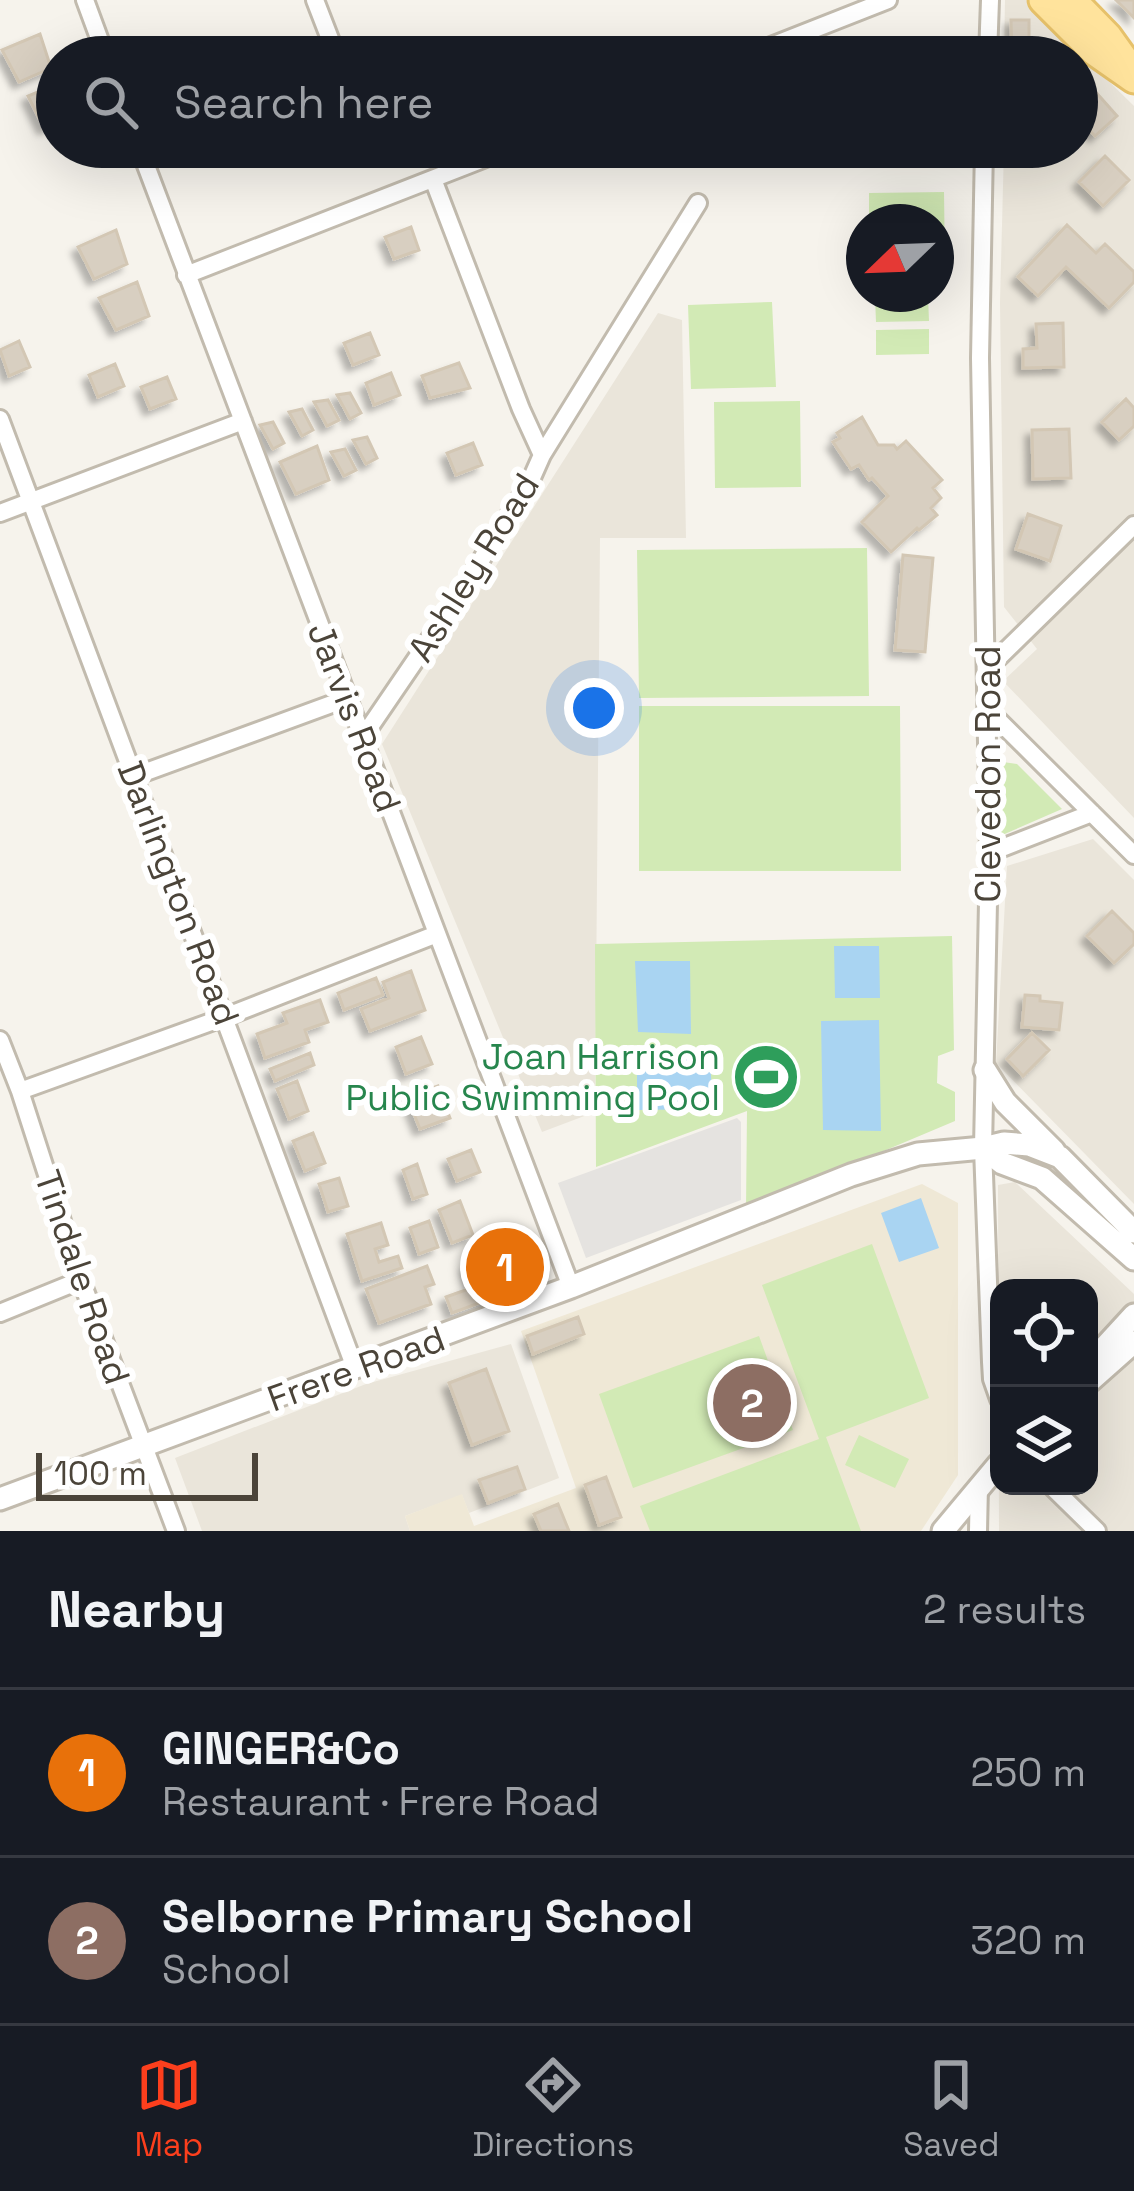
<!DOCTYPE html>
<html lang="en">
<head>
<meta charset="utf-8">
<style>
  :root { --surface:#171b24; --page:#242831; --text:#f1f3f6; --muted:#9ea1a6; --line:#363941; --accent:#fc3f1d }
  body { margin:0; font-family:"Space Grotesk",sans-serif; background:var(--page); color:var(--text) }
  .controls { position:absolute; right:36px; bottom:36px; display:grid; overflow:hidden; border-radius:24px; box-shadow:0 12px 48px #0002 }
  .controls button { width:108px; height:108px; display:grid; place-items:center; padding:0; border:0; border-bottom:3px solid var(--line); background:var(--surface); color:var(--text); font:60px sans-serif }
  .compass { position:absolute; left:846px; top:204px; width:108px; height:108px; border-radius:50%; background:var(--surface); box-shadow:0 12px 48px #0002; rotate:247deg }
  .scale { position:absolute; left:36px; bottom:30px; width:222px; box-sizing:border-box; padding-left:12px; border:6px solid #4b4439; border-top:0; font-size:33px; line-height:42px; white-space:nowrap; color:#4b4439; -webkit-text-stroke:9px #fff; paint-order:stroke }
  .you { position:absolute; left:594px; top:708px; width:42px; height:42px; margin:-30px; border:9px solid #fff; border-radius:50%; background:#1a73e8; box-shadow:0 0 0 18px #1a73e833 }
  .badge { display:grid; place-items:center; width:78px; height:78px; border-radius:50%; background:var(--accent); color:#fff; font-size:39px; font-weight:700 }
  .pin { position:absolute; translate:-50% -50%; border:6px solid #fff; box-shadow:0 3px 12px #0006 }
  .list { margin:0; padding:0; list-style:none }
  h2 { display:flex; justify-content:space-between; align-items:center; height:156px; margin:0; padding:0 48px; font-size:51px }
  h2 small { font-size:39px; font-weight:400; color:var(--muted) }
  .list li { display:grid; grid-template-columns:78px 1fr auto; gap:36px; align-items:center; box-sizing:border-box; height:168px; padding:0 48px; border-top:3px solid var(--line) }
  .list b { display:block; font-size:45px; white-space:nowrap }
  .list p { margin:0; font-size:39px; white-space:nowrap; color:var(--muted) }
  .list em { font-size:39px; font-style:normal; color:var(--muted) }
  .icon { flex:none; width:66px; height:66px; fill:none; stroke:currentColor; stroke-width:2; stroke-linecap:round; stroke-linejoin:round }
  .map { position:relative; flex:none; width:1134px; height:1531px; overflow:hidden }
  .search { position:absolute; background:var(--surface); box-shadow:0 12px 48px #0002; left:36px; right:36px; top:36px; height:132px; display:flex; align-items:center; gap:30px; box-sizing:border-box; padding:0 42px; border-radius:66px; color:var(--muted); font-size:45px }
  .sheet { height:492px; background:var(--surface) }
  nav { display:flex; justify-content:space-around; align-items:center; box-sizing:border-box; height:168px; border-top:3px solid var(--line); background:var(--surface); font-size:33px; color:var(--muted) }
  nav a { display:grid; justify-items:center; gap:6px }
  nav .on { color:var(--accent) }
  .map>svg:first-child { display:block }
</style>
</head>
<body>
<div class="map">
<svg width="1134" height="1531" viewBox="0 0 1134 1531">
  <defs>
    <filter id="shadow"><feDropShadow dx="-6" dy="6" stdDeviation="3" flood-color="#0004"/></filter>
  </defs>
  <rect width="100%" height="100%" fill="#f6f3ec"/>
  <path fill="#eae5da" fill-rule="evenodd" d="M1005,0H1026L1134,106V818L1003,681L1037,649L1004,607L1000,303L1004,147H1077V57H1004Z
    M658,313L682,320L686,538H600L595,1112L542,1132L382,744Z
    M1093,839L1134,880V1204L996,1063L1007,866Z
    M1015,1182L1134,1294V1531H999L998,1185ZM999,1288H1089V1486H999Z
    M511,1344L559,1478L469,1513L462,1495L405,1516L410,1531H202L175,1458L366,1384Z"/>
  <path fill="#efe8d6" d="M922,1184L958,1203V1475L921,1531H410L405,1516L462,1494L474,1526L576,1488L521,1331Z"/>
  <path fill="#d2eab5" d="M944,192L945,267H936V222H869V193Z
    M928,296L929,321L876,322L875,297Z
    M772,302L776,387L691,389L688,305Z
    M929,329V354L876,355V330Z
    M800,401L801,487L715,488L714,402Z
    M867,548L869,696L639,698L637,550Z
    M639,706H900L901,871H639Z
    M1003,762L1017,764L1062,809L1000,836Z
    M952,936L954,1050L938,1056L937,1083L955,1092V1121L746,1209L747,1111L596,1167L595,944Z
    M872,1244L929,1398L826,1437L861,1531H650L640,1506L819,1439L762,1285Z
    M759,1336L793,1430L633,1488L599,1394Z
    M859,1435L909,1459L895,1488L845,1465Z"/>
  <path fill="#e5e3e0" d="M737,1118L741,1122V1200L586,1258L558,1183Z"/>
  <path fill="#a9d4f2" d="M834,946H879L880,998H835Z
    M635,961H690L691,1034L638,1032Z
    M879,1020L881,1131L823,1130L821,1021Z
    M710,1058L713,1109L637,1110V1061Z
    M921,1198L939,1248L899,1262L881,1213Z"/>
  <path fill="#d8cfc1" stroke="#d3c7b4" stroke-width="3" filter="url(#shadow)" d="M1116,0H1134V18Z
    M1011,20H1029V47L1039,46V57H1012Z
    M40,34L51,68L19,82L2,50Z
    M169,40L174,57H131Z
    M1077,71L1117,116L1095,136L1077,117Z
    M57,84V122L44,128L28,96Z
    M1105,156L1129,180L1103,206L1079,182Z
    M1067,225L1096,253L1105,244L1134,272V282L1109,308L1066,267L1038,296L1018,277Z
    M411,227L419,250L394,259L385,237Z
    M116,230L127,264L94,279L78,247Z
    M137,282L149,316L116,330L99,298Z
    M1063,323L1064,367L1023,368V349L1037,348L1036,324Z
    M370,333L379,355L353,365L344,343Z
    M19,341L30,367L9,376L0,350Z
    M459,363L470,388L430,398L422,376Z
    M115,364L124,386L98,397L89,375Z
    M391,373L400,395L374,405L366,383Z
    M167,377L176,399L150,409L141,387Z
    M350,393L361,413L350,419L337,395Z
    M1126,399L1134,408V426L1119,440L1102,422Z
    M328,400L339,420L327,426L314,402Z
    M302,409L313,430L302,436L289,412Z
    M862,417L878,445H894L897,449L906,441L942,480L933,488L941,498L931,508L937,515L919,530L917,528L891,552L862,522L888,496L872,478L869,480L859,465L851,469L833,442L840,438L837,433Z
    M273,422L284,443L273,449L260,425Z
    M1069,429L1071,478L1033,479L1032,430Z
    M367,437L377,458L366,464L353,440Z
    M473,443L482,465L456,475L447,453Z
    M317,446L329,480L296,494L280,462Z
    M345,449L356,470L344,476L331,452Z
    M1028,514L1061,526L1050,561L1016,549Z
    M903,555L933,558L925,652L895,650Z
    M1112,911L1134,933V944L1114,963L1087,936Z
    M411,971L425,1010L370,1031L361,1009L389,998L383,982Z
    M376,978L383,995L344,1010L338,993Z
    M1025,995L1040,996V1001L1062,1003L1059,1030L1022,1027Z
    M320,1000L328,1022L305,1030L309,1042L265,1058L257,1034L287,1023L283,1013Z
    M1032,1033L1049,1050L1023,1076L1007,1059Z
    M421,1037L432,1064L406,1074L396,1047Z
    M310,1053L314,1065L275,1081L270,1069Z
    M297,1081L308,1111L289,1119L277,1089Z
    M438,1086L450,1118L420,1129L407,1097Z
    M313,1133L325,1163L305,1171L293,1141Z
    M471,1150L480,1172L457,1181L448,1159Z
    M417,1164L427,1194L413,1199L403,1170Z
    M339,1178L348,1206L328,1212L319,1184Z
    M460,1201L473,1235L452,1243L439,1210Z
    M429,1221L438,1247L419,1254L410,1228Z
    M381,1223L388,1245L375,1249L379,1262L398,1256L402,1268L362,1281L347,1234Z
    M503,1237L510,1255L525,1249L532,1268L523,1286L496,1296L484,1265L488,1263L481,1245Z
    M480,1262L493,1298L452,1313L446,1297L474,1287L467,1266Z
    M427,1266L434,1284L425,1287L431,1304L379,1323L366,1289Z
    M578,1317L584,1334L533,1354L527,1336Z
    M486,1369L509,1431L472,1445L449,1383Z
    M517,1467L525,1489L488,1503L479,1480Z
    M606,1477L621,1517L599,1525L585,1485Z
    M558,1504L569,1531H541L534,1514Z"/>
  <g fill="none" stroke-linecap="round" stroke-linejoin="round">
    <g stroke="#c2bbae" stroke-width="22">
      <path id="minor" d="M85,0L106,57
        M315,0L337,57
        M743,57L888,0
        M988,57L990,0
        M139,147L571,1287
        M984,147L980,358L989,853L983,1148L991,1362L992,1379L999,1399
        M186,275L514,147
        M0,419L355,1368
        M542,455L698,203
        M0,513L243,421
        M988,668L1134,525
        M988,710L1134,855
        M363,737L451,608L530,482L542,455L521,409L433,179
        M135,776L348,698
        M989,853L1092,813
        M0,1040L20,1091L81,1280L176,1531
        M20,1091L225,1017L437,934
        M0,1313L81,1280
        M1051,1486L1097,1531
        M978,1531L979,1486"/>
    </g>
    <g stroke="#c2bbae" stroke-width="27">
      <path id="tertiary" d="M985,1070L1005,1102L1054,1151
        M983,1148L1002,1163L1042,1178L1134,1259
        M1089,1364L1134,1315
        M1089,1382L1134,1342
        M0,1499L571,1287L851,1175L918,1154L983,1148L1004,1143L1029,1145L1060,1157L1134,1232
        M943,1531L999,1464"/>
    </g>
    <g stroke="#e6c16a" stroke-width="33">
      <path id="primary" d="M1043,0L1094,51L1134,79
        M1072,0L1108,37L1128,65"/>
    </g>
    <use href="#minor" stroke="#fff" stroke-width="16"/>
    <use href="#tertiary" stroke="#fff" stroke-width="21"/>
    <use href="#primary" stroke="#ffe39c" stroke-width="27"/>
  </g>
  <defs>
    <g id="stadium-disc" transform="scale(3.45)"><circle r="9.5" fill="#2e9e5b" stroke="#fff"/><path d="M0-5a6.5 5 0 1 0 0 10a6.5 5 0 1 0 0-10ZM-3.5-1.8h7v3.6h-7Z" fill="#fff"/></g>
  </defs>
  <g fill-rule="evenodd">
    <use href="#stadium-disc" x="766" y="1077"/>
  </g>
  <g text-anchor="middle" stroke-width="12" stroke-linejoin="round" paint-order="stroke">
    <g font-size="36" fill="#4b4439" stroke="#fff">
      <text transform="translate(473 567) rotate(-58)" y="13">Ashley Road</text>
      <text transform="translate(355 717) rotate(69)" y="13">Jarvis Road</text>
      <text transform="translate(987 774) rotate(-90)" y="13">Clevedon Road</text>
      <text transform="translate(179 893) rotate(69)" y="13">Darlington Road</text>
      <text transform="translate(83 1277) rotate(71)" y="13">Tindale Road</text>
      <text transform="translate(356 1368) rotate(-20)" y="13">Frere Road</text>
    </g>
    <g font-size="36" fill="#27864d" stroke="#fff" text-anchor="end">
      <text x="720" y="1069">Joan Harrison<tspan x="720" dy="41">Public Swimming Pool</tspan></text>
    </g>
  </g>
</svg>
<div class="controls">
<button><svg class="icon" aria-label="locate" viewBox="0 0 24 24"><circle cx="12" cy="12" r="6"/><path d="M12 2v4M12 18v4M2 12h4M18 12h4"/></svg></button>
<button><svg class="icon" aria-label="layers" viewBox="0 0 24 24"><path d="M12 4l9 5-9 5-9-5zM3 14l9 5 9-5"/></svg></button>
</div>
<svg class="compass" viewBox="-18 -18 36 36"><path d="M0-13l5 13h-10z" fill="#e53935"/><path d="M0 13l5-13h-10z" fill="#9ea1a6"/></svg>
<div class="scale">100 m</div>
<div class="you"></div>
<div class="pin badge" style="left:505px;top:1267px;background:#e8710a">1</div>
<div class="pin badge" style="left:752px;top:1403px;background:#8d6e63">2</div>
<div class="search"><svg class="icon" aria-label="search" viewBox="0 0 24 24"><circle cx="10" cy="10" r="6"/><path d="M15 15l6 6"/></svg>Search here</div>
</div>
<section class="sheet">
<h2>Nearby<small>2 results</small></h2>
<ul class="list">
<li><span class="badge" style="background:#e8710a">1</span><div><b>GINGER&amp;Co</b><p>Restaurant · Frere Road</p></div><em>250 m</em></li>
<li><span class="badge" style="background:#8d6e63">2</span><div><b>Selborne Primary School</b><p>School</p></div><em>320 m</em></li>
</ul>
</section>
<nav>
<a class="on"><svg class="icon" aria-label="map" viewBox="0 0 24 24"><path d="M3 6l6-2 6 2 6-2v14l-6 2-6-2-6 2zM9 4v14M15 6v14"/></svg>Map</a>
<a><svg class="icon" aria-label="directions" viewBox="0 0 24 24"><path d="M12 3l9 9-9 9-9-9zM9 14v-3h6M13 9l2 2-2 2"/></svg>Directions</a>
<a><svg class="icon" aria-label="saved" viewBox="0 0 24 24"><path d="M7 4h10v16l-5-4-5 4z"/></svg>Saved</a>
</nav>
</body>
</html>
